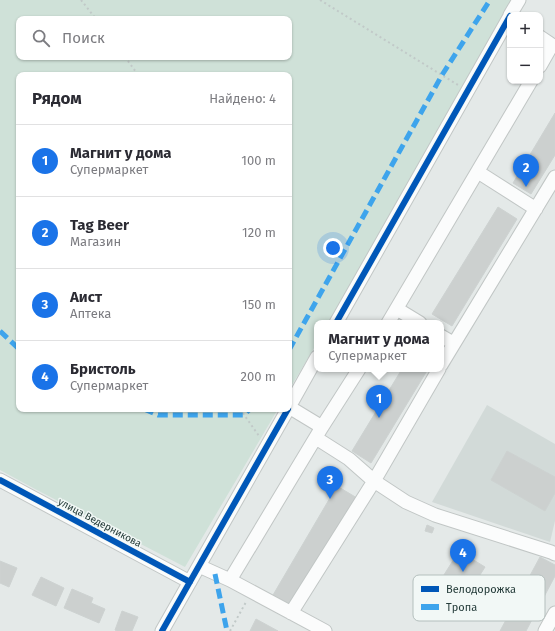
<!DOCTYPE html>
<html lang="ru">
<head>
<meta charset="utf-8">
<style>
  :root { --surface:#fff; --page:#f2f2f3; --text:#2b2b33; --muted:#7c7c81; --line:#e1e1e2; --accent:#1a73e8 }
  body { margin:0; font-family:"Fira Sans",sans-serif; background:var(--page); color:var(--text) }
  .controls { position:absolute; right:12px; top:12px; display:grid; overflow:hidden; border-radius:8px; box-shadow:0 1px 3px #0004 }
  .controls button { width:36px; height:36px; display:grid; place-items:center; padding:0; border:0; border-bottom:1px solid var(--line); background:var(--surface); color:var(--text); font:20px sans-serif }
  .you { position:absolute; left:333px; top:248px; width:14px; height:14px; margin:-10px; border:3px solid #fff; border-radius:50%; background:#1a73e8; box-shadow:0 0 0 6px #1a73e833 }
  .badge { display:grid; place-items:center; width:26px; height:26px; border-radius:50%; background:var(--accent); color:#fff; font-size:13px; font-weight:700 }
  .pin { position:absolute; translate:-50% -33px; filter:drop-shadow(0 1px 2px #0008) }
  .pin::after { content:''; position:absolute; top:21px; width:14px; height:12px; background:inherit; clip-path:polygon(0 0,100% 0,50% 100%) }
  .popup { position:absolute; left:314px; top:320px; width:130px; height:52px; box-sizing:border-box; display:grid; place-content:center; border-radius:8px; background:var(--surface); filter:drop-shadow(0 1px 3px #0005); font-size:13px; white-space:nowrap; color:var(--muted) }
  .popup b { font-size:15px; color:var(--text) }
  .popup::after { content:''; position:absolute; left:50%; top:100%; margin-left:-8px; border:8px solid transparent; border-top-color:var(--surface) }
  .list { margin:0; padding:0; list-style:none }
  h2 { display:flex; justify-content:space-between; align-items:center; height:52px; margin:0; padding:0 16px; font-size:17px }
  h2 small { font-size:13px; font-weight:400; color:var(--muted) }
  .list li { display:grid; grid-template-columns:26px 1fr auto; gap:12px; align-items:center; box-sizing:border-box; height:72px; padding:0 16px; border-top:1px solid var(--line) }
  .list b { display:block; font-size:15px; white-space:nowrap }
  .list p { margin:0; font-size:13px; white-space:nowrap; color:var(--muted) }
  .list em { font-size:13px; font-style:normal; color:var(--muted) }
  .icon { flex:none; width:22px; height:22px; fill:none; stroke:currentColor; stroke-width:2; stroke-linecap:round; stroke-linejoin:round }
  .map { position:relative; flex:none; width:555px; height:631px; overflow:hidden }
  .search { position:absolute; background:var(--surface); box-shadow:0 1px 3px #0004; left:16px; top:16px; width:276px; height:44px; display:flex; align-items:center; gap:10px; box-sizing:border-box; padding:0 14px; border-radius:8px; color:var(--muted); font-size:15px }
  .panel { position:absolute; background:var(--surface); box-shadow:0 1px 3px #0004; left:16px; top:72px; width:276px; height:340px; border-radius:8px }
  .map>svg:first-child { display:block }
</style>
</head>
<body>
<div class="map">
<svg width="555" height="631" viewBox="0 0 555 631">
  <rect width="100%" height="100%" fill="#e4e9e8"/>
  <path fill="#d2dad8" d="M487,405L555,444V521L550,542L432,502Z"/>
  <path fill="#cfe1d8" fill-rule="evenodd" d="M0,0H517L429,154L329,323H317V343L289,390V75H19V409H278L185,567L35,489L0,470ZM19,19H289V57H19Z"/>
  <path fill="#ccd0cf" stroke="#cdd2d1" d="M555,113V155L531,194L513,183Z
    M498,207L517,219L452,326L432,314Z
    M402,369H428L371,463L352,451Z
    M507,451L555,477V493L545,511L491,480Z
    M337,486L357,498L293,606L273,595Z
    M427,525L434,528L432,533L425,531Z
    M459,551L485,567L468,594L442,578Z
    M540,557L555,565V576L526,631H500Z
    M0,561L17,568L9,587L0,583Z
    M41,577L64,588L56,606L32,595Z
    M72,589L93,598L91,603L105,609L99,623L64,608Z
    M122,611L138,617L132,631H117L115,630Z
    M256,619L278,631H250Z"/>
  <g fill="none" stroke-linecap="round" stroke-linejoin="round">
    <g stroke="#c1c6c5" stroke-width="15">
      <path id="minor" d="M510,15L519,0
        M540,37L552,45L540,66
        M478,172L536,209
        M397,309L420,323
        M336,323L510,16
        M388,323L531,81
        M441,336L453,343
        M441,365L555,177
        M289,407L317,357
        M289,407L322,427
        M316,438L349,459L374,481L406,502L435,515L551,552L555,554
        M0,480L190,582
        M199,566L230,580L322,427L359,369
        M230,580L325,631
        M291,613L374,481L439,369
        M162,631L288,409
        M545,631L555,613"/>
    </g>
    <path stroke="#c1c9c8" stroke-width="2" stroke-dasharray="2 3" stroke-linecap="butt" d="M81,0L96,19
      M320,0L458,85
      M125,57L136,72L137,75
      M240,409L259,436
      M230,631L246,602"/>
    <use href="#minor" stroke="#fbfcfc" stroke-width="13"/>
    <path stroke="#3ea4ec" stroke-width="5" stroke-dasharray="10 5" stroke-linecap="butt" d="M0,331L19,349
      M289,350L442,75L490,0
      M144,409L158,415H244L250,409
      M215,574L227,631"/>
    <g stroke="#f2f8f6" stroke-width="8">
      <path id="cycleway" d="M336,323L510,16
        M0,480L190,582
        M162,631L288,409"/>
    </g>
    <use href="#cycleway" stroke="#0057b8" stroke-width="6"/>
  </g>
  <g text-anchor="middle" stroke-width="3" stroke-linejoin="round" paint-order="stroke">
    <g font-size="10" fill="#243b39" stroke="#f2f8f6">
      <text transform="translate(100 522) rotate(28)" y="4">улица Ведерникова</text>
    </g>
  </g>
  <rect x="413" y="575" width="132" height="46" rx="6" fill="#f2f8f6" stroke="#b4bfbd" stroke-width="1"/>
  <rect x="421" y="586" width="18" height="6" fill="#0057b8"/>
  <rect x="421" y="604" width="18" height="6" fill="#3ea4ec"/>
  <g font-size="11" fill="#243b39">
    <text x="446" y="593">Велодорожка</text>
    <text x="446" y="611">Тропа</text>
  </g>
</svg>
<div class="controls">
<button>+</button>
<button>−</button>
</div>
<div class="you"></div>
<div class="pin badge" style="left:379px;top:418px">1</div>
<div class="popup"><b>Магнит у дома</b>Супермаркет</div>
<div class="pin badge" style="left:526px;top:187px">2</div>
<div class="pin badge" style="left:330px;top:499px">3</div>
<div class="pin badge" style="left:463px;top:572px">4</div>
<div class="search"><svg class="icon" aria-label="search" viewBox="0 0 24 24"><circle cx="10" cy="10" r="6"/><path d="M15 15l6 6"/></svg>Поиск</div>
<section class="panel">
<h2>Рядом<small>Найдено: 4</small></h2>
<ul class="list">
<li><span class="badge">1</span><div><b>Магнит у дома</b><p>Супермаркет</p></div><em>100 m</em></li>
<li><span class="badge">2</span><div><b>Tag Beer</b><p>Магазин</p></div><em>120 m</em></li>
<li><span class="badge">3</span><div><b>Аист</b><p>Аптека</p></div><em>150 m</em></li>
<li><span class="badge">4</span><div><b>Бристоль</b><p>Супермаркет</p></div><em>200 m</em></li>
</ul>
</section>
</div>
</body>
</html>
